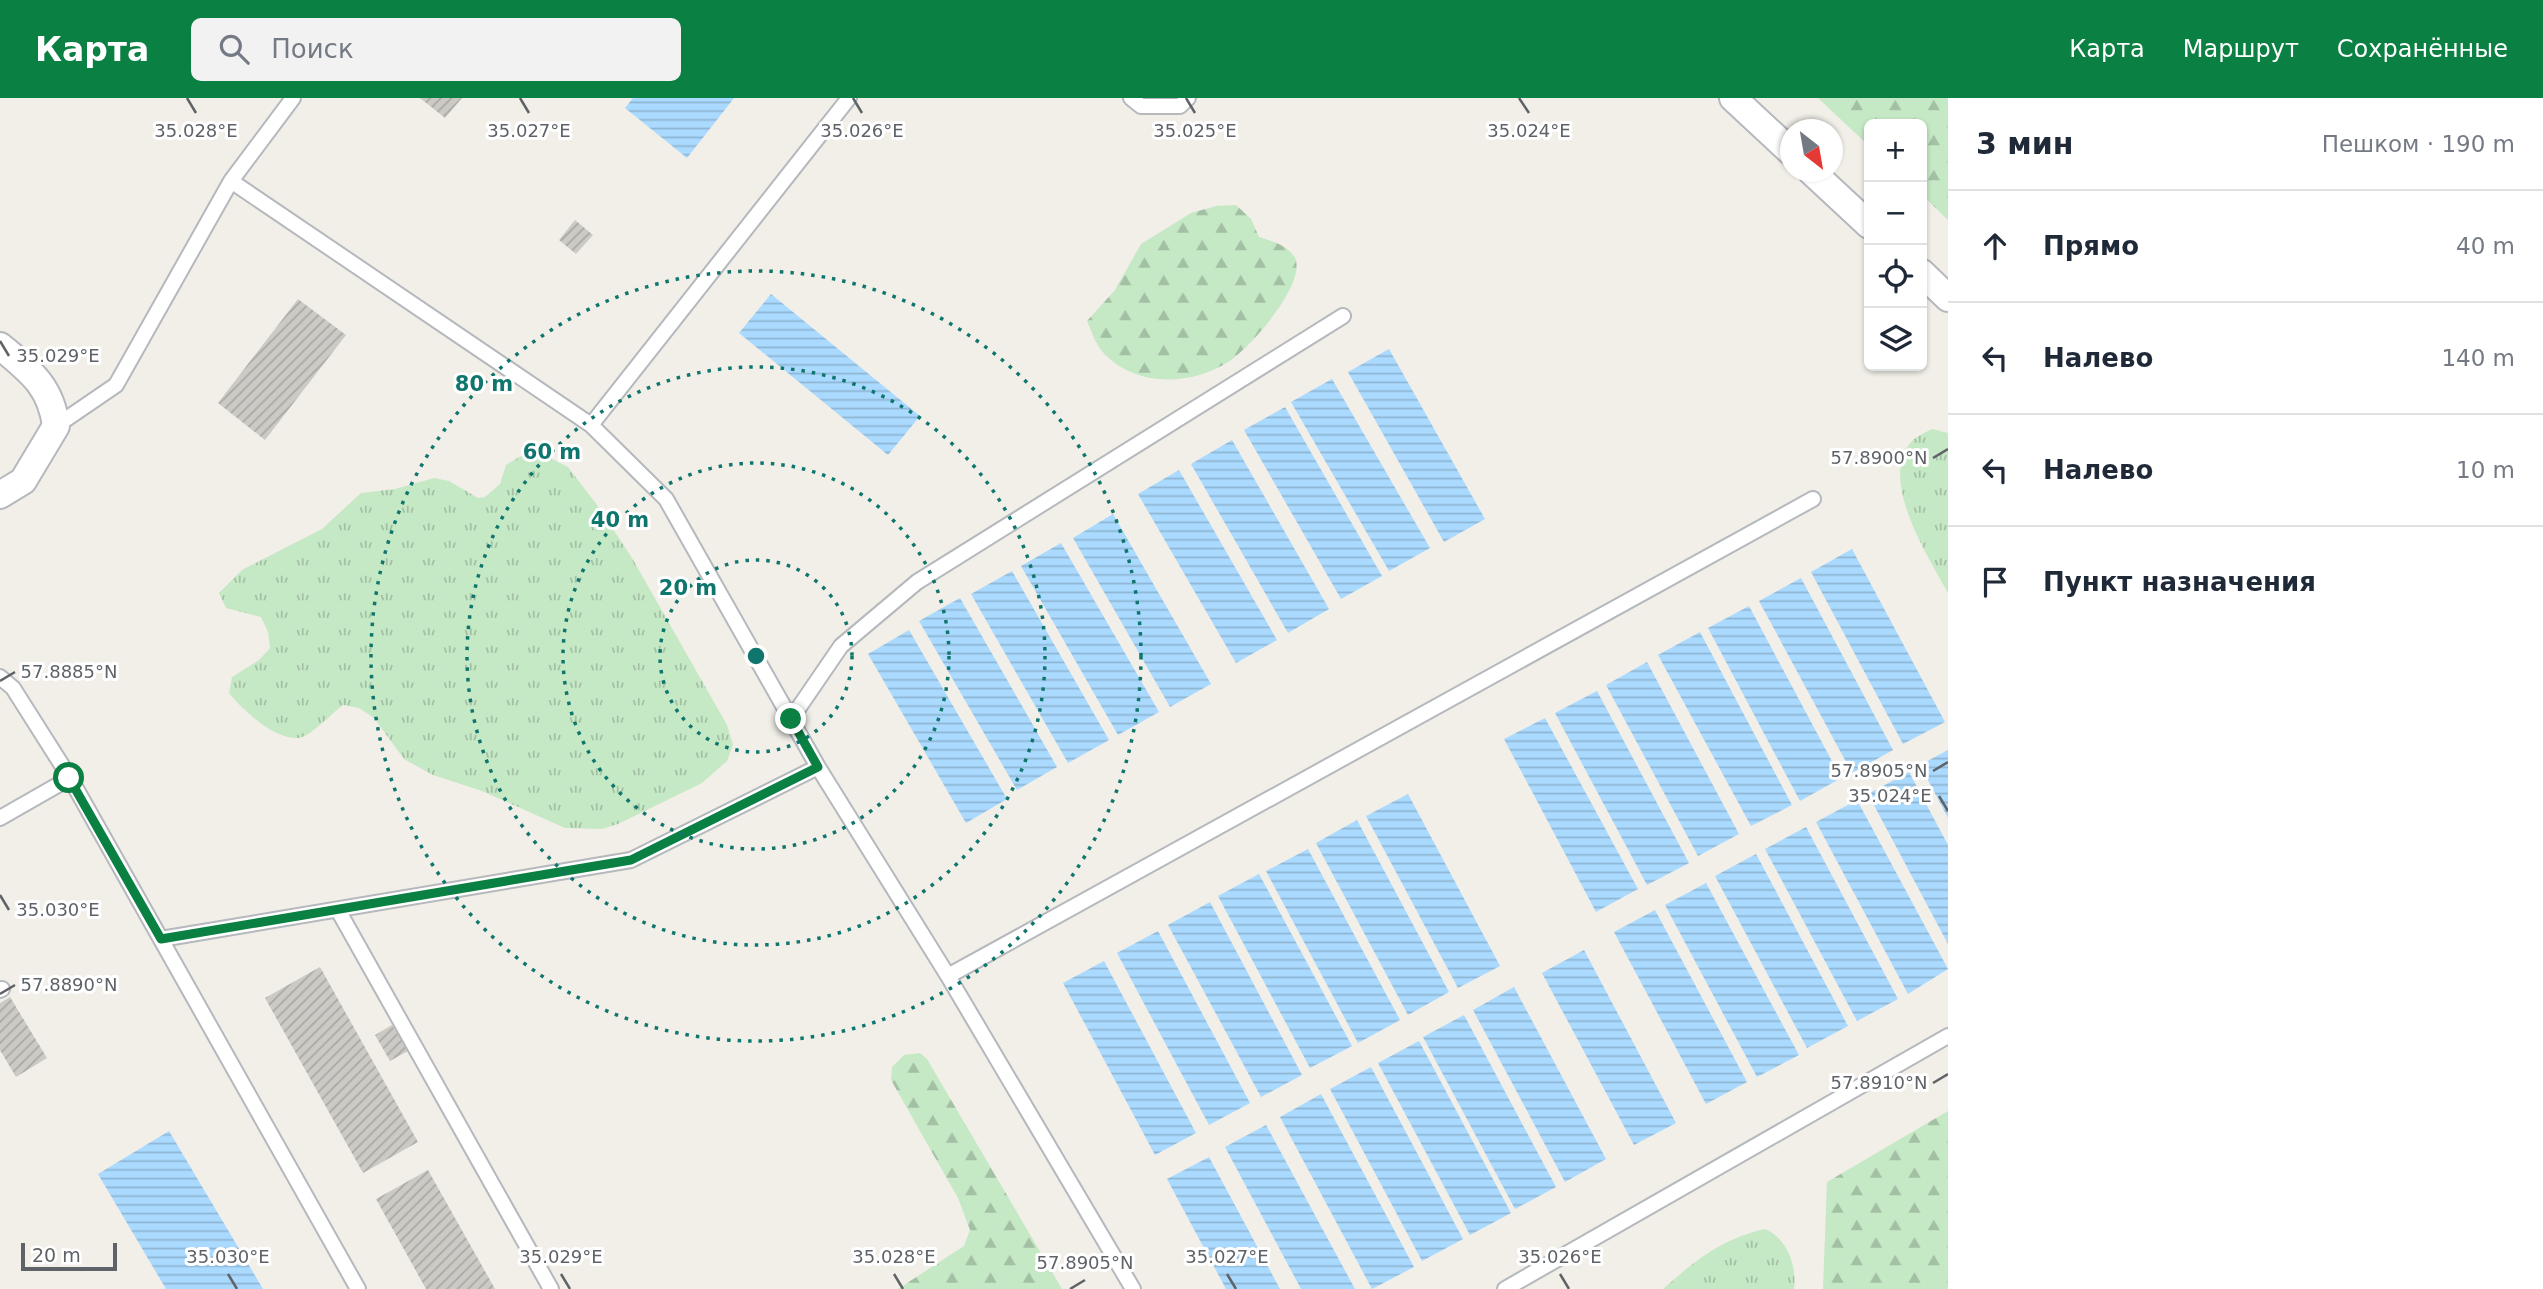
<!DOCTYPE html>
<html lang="ru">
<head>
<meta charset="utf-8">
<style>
  :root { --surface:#fff; --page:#f2f2f3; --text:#1f2937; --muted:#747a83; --line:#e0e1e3; --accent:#0b8043 }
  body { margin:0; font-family:"DejaVu Sans",sans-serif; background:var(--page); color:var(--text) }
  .controls { position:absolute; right:21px; top:21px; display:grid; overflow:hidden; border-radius:10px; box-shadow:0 2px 5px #0004 }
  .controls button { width:63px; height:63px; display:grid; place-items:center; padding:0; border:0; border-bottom:2px solid var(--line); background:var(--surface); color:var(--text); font:35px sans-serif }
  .compass { position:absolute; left:1780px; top:21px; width:63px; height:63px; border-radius:50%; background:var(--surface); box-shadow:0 2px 5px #0004; rotate:149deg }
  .scale { position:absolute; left:21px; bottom:18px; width:96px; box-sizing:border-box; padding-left:7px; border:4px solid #5f6368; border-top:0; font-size:19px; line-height:24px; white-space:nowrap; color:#5f6368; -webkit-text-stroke:5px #fff; paint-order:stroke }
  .stop { position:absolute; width:21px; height:21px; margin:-16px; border:5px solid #0b8043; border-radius:50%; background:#fff }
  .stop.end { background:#0b8043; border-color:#fff; box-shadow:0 2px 7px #0008 }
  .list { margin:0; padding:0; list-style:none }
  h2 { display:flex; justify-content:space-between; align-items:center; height:91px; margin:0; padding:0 28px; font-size:30px }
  h2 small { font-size:23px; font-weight:400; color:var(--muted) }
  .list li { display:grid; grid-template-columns:46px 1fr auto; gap:21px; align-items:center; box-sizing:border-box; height:112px; padding:0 28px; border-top:2px solid var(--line) }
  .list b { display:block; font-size:26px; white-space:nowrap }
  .list em { font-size:23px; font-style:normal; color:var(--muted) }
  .icon { flex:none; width:38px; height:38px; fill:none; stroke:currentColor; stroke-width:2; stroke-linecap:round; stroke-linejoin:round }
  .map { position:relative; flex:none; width:1948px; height:1191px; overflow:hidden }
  header { display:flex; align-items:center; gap:42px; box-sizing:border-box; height:98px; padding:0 35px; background:var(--accent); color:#fff }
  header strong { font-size:33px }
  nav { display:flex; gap:38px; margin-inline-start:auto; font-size:24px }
  .search { width:490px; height:63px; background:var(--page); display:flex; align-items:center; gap:18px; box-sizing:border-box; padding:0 24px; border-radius:10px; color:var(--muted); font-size:26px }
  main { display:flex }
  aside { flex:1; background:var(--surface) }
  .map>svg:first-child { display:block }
</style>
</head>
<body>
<header>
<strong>Карта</strong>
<div class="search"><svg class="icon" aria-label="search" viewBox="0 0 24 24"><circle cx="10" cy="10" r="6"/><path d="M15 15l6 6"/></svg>Поиск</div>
<nav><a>Карта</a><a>Маршрут</a><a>Сохранённые</a></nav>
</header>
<main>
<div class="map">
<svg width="1948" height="1191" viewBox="0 0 1948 1191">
  <defs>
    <pattern id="grass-tufts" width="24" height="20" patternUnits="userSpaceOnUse" patternTransform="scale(1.75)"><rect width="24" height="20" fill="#c5e8c5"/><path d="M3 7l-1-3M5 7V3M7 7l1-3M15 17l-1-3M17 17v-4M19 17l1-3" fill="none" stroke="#a3c0a4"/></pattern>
    <pattern id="forest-firs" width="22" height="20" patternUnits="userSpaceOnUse" patternTransform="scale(1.75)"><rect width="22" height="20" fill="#c5e8c5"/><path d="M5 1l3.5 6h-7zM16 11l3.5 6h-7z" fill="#a3c0a4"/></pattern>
    <pattern id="water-rules" width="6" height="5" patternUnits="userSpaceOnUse" patternTransform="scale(1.75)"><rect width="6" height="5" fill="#aadaff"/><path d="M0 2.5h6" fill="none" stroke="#8eb4d2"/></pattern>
    <pattern id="building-hatch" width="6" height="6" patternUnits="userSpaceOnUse" patternTransform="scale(1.75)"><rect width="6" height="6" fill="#cccac5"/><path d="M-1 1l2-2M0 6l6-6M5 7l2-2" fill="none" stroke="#a9a8a4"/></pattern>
  </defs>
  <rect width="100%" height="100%" fill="#f1efe8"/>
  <path fill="url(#grass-tufts)" d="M1932,331L1948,335V495C1929,460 1876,379 1913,342C1918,338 1926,334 1932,331Z
    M533,356L546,358L568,369L597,407L632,460L727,627L733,647L727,663L702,685L618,726L602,731L565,730L482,693L433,677L404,661L374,620L359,610L343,607C332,615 311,638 299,640C274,642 243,612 229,595L232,579L259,562L270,550L268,534L261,519L226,510L219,495L242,472L322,431L361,395L395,391L434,380L449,383L478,400L485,399L500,386L506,367L521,358Z
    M1765,1131C1787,1140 1797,1168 1794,1191H1663C1696,1162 1721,1141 1765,1131Z"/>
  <path fill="url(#forest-firs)" d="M1818,0H1948V122L1922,97V26H1869V48Z
    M1236,107L1251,121L1259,139C1272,143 1288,147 1295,160C1307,186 1249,251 1228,264C1189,289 1132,289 1101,252C1095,244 1091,232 1087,223L1115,192L1141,146L1191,115L1216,108Z
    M920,955L927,961L1062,1191H898L964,1148L970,1132L958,1100L891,982L892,969L904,957Z
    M1948,1013V1191H1823L1827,1084Z"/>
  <path fill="url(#water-rules)" d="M633,0H734L687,60L625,10Z
    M771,196L920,318L888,357L739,235Z
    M1389,251L1485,421L1444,444L1348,274Z
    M1332,281L1430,450L1389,473L1291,304Z
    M1285,309L1382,478L1341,501L1244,332Z
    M1232,342L1329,511L1288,535L1191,366Z
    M1179,372L1277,542L1236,565L1138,396Z
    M1113,416L1211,586L1170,609L1073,440Z
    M1061,445L1159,614L1118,637L1021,468Z
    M1852,451L1945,624L1903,646L1811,474Z
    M1012,473L1109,642L1068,665L971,496Z
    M1801,480L1893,652L1852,675L1759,503Z
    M960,500L1057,669L1017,692L919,523Z
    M1749,508L1841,680L1800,703L1708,530Z
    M909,532L1007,701L966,725L868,556Z
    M1700,534L1792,707L1751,728L1658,557Z
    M1647,564L1739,736L1698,758L1606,587Z
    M1597,593L1689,765L1647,787L1555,615Z
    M1545,620L1638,791L1596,814L1504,641Z
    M1948,652V720L1920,667Z
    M1909,674L1948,747V846L1868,696Z
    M1408,696L1500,868L1458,890L1366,718Z
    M1857,702L1948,871L1908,896L1816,724Z
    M1357,722L1449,894L1408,917L1316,745Z
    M1806,729L1898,901L1857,923L1765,751Z
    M1308,751L1400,922L1358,945L1266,773Z
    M1756,756L1848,928L1807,950L1715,778Z
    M1259,776L1352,948L1310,970L1218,798Z
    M1706,785L1799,957L1757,979L1665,807Z
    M1210,804L1302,977L1261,999L1168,827Z
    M1655,812L1747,984L1706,1006L1614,834Z
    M1158,833L1250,1005L1209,1027L1117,855Z
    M1584,852L1676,1025L1634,1047L1542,875Z
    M1104,863L1196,1035L1155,1057L1063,885Z
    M1514,889L1606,1061L1565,1084L1473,912Z
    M1464,917L1556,1089L1515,1111L1423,939Z
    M1419,943L1511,1115L1470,1137L1378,965Z
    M1371,969L1463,1141L1422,1163L1330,991Z
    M1321,996L1414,1169L1372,1191L1280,1019Z
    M1266,1027L1355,1191H1301L1225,1049Z
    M169,1033L263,1191H166L98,1076Z
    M1209,1059L1280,1191H1226L1167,1081Z"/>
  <path fill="url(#building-hatch)" d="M420,0H462L445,20Z
    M575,122L593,137L576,156L559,142Z
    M298,201L346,237L265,342L218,305Z
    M320,869L418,1044L363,1075L265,900Z
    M10,899L47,960L16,979L0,952V905Z
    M392,927L408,953L390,963L375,937Z
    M428,1072L495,1191H426L376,1101Z"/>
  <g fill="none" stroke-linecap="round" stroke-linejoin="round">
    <g stroke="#b5b8bc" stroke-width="18">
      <path id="lane" d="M1131,0L1141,8H1180L1188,0
        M231,83L591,327L666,401L818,669L948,878L1133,1191
        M591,327L849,0
        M56,328L116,287L231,83L293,0
        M0,579L13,590L70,680L358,1191
        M791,621L841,548L917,484L1343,218
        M0,720L70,680
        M338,812L551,1191
        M161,841L631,762L818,669
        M948,878L1813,401
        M0,892L2,891
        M1505,1191L1948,938"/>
    </g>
    <g stroke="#b5b8bc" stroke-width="30">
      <path id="street" d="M1733,0L1790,53
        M1812,74L1869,127
        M1922,175L1948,200
        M0,248C30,273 51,288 56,328L23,383L0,397"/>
    </g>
    <use href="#lane" stroke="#fff" stroke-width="14"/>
    <use href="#street" stroke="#fff" stroke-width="26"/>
  </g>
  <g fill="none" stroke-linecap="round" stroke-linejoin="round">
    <path stroke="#0b8043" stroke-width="9" d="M69,680L161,841L631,762L818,669L791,621"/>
  </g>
  <path fill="none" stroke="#5f6368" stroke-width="2.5" d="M187,0L196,15M520,0L529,15M853,0L862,15M1186,0L1195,15M1519,0L1529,15M0,243L9,258M1933,360L1948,351M0,583L15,574M1933,673L1948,664M1939,698L1948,713M0,797L9,812M0,896L15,887M1933,985L1948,976M228,1176L237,1191M561,1176L570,1191M894,1176L903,1191M1227,1176L1236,1191M1560,1176L1569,1191M1070,1191L1085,1182"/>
  <g fill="none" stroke="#0f766e" stroke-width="3.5" stroke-dasharray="3.5 7">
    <circle cx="756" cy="558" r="96"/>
    <circle cx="756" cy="558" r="193"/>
    <circle cx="756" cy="558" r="289"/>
    <circle cx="756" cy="558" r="385"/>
  </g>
  <g font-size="18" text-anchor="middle" fill="#5f6368" stroke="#fff" stroke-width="6" stroke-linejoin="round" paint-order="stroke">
    <text x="196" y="39">35.028°E</text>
    <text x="529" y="39">35.027°E</text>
    <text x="862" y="39">35.026°E</text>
    <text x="1195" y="39">35.025°E</text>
    <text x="1529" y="39">35.024°E</text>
    <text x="58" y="264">35.029°E</text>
    <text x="1879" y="366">57.8900°N</text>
    <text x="69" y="580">57.8885°N</text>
    <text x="1879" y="679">57.8905°N</text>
    <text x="1890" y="704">35.024°E</text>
    <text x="58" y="818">35.030°E</text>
    <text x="69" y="893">57.8890°N</text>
    <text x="1879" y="991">57.8910°N</text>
    <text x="228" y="1165">35.030°E</text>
    <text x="561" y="1165">35.029°E</text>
    <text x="894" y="1165">35.028°E</text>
    <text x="1227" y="1165">35.027°E</text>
    <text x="1560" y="1165">35.026°E</text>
    <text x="1085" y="1171">57.8905°N</text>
  </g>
  <circle cx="756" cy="558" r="10" fill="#0f766e" stroke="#fff" stroke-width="3.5"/>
  <g font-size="21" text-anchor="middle" font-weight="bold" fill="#0f766e" stroke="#fff" stroke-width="6" stroke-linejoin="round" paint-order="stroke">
    <text x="484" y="293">80 m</text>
    <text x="552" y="361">60 m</text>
    <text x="620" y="429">40 m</text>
    <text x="688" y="497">20 m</text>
  </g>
</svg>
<div class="controls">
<button>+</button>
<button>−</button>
<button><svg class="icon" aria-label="locate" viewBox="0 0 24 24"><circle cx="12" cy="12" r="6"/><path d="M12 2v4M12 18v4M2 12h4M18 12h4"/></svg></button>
<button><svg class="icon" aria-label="layers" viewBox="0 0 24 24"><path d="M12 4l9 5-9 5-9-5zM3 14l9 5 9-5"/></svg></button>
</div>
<svg class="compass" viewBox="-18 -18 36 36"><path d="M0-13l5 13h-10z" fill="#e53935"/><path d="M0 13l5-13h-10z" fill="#747a83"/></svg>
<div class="scale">20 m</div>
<div class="stop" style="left:69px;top:680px"></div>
<div class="stop end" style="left:791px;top:621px"></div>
</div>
<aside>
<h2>3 мин<small>Пешком · 190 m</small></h2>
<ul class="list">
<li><svg class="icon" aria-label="ahead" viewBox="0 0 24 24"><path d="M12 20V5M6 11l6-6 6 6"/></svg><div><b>Прямо</b></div><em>40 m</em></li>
<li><svg class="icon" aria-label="left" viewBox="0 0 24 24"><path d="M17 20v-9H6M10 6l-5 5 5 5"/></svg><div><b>Налево</b></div><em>140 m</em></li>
<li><svg class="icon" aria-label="left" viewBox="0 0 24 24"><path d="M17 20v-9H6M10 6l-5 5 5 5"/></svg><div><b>Налево</b></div><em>10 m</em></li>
<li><svg class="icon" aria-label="arrive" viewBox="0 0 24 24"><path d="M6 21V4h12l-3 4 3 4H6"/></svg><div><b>Пункт назначения</b></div></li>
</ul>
</aside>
</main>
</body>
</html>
